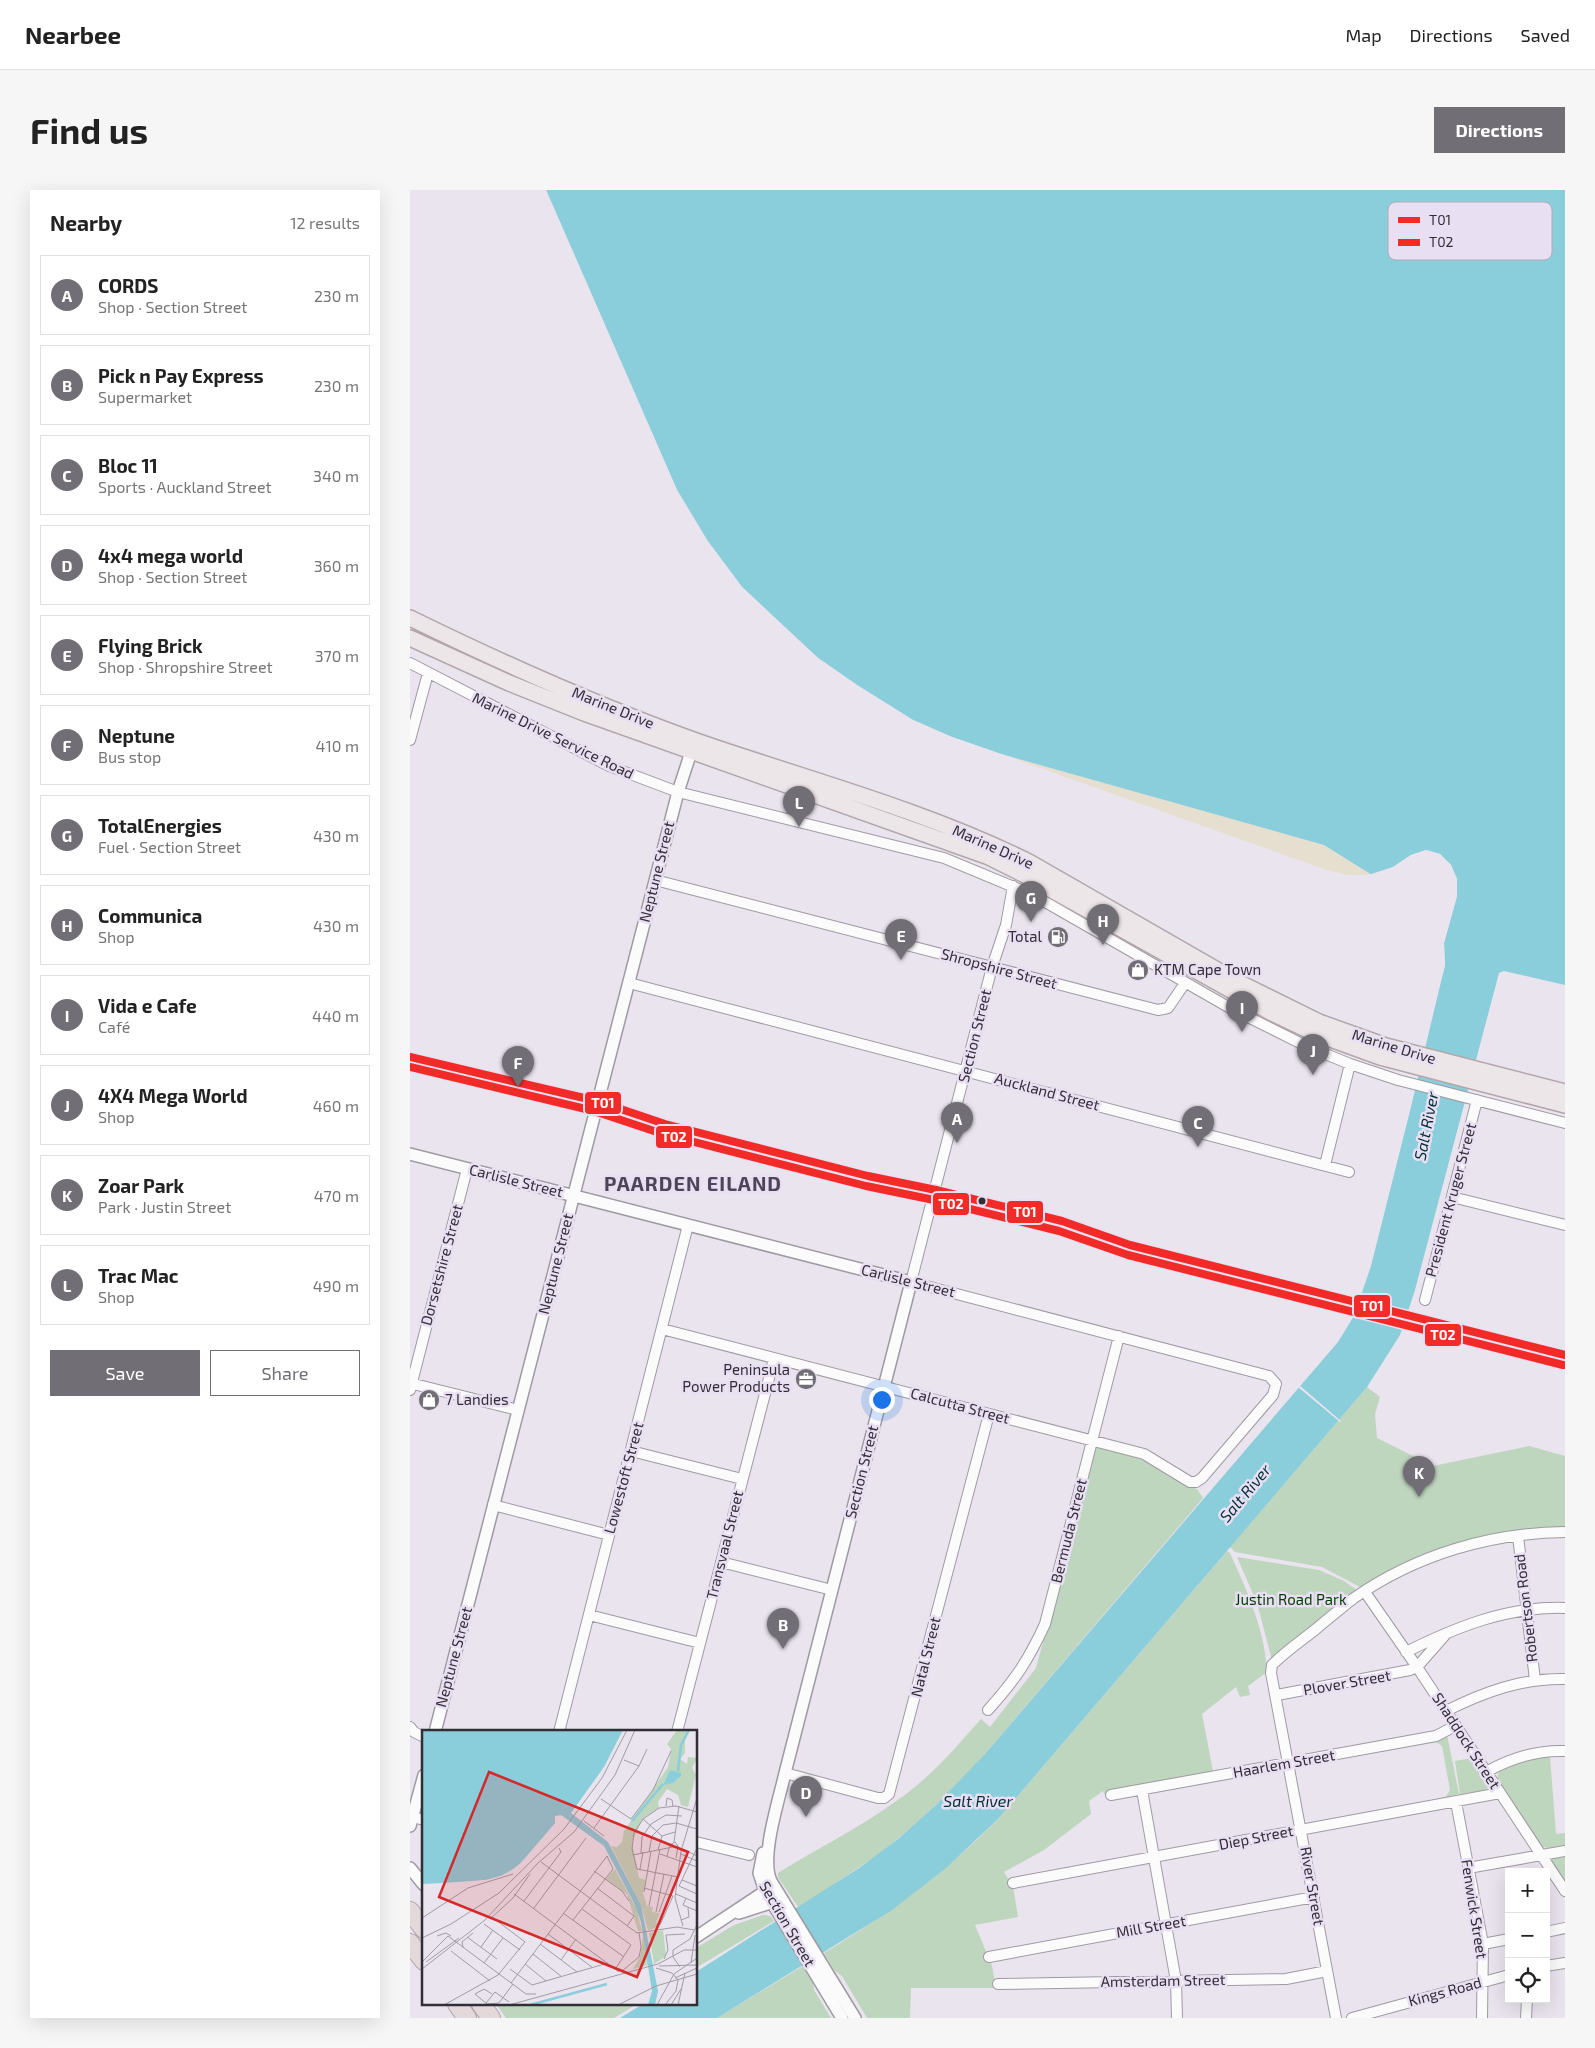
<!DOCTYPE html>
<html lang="en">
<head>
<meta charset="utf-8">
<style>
  :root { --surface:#fff; --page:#f6f6f6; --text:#222; --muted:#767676; --line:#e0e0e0; --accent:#726e76 }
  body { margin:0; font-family:"Exo 2",sans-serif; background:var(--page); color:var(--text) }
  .controls { position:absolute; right:15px; bottom:15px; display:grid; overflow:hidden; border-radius:0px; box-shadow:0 5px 20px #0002 }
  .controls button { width:45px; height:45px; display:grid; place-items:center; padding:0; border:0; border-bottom:1px solid var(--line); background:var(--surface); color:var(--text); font:25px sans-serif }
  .you { position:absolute; left:471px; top:1209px; width:18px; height:18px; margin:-12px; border:4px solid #fff; border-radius:50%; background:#1a73e8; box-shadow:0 0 0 8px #1a73e833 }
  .badge { display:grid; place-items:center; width:32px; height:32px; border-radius:50%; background:var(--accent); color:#fff; font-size:16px; font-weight:700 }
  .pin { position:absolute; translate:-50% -41px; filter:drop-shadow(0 1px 2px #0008) }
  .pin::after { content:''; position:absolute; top:26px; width:18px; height:15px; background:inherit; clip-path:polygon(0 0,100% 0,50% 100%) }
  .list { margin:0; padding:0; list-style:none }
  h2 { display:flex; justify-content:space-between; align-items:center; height:65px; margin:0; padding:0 20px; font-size:21px }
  h2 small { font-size:16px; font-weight:400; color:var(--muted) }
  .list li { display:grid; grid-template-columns:32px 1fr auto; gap:15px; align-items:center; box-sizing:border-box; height:80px; margin:0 10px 10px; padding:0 10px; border:1px solid var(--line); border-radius:0px }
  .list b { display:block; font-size:19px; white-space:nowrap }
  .list p { margin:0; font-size:16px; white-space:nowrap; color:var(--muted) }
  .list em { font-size:16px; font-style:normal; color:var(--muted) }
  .actions { display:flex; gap:10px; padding:15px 20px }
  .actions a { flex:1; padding:11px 0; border:1px solid var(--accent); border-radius:0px; text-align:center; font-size:18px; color:var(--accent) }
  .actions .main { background:var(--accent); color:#fff }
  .icon { flex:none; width:28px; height:28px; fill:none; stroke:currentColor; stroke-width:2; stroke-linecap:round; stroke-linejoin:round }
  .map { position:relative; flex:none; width:1155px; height:1828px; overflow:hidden; border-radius:0px }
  header { display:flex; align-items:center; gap:30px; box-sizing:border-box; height:70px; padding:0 25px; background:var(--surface); border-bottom:1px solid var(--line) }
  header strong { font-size:24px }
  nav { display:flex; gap:28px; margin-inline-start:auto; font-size:18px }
  .intro { display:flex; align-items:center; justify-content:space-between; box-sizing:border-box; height:120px; padding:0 30px }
  h1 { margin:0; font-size:35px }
  .button { padding:12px 22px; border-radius:0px; background:var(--accent); color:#fff; font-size:18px; font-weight:700 }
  main { display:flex; gap:30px; padding:0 30px }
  aside { flex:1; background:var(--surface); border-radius:0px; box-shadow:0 5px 20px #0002 }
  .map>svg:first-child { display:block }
</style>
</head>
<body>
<header>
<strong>Nearbee</strong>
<nav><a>Map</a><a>Directions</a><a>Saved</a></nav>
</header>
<div class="intro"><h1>Find us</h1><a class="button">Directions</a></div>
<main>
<aside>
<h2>Nearby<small>12 results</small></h2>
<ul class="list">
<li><span class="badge">A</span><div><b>CORDS</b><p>Shop · Section Street</p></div><em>230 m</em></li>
<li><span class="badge">B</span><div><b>Pick n Pay Express</b><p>Supermarket</p></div><em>230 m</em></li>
<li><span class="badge">C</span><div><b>Bloc 11</b><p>Sports · Auckland Street</p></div><em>340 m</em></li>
<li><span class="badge">D</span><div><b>4x4 mega world</b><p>Shop · Section Street</p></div><em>360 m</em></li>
<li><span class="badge">E</span><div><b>Flying Brick</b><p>Shop · Shropshire Street</p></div><em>370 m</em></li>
<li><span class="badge">F</span><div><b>Neptune</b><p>Bus stop</p></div><em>410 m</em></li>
<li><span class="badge">G</span><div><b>TotalEnergies</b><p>Fuel · Section Street</p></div><em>430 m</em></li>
<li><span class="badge">H</span><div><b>Communica</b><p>Shop</p></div><em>430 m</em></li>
<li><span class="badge">I</span><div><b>Vida e Cafe</b><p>Café</p></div><em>440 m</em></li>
<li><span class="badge">J</span><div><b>4X4 Mega World</b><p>Shop</p></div><em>460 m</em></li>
<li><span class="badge">K</span><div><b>Zoar Park</b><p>Park · Justin Street</p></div><em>470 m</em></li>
<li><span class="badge">L</span><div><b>Trac Mac</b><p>Shop</p></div><em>490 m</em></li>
</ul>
<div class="actions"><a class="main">Save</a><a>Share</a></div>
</aside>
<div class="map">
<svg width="1155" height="1828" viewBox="0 0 1155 1828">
  <rect width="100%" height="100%" fill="#e9e4ee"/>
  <path fill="#bed5be" d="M957,1197L970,1207L965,1224L967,1248L1023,1276L1119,1256L1155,1266V1339L1103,1341L952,1398L912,1377L825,1362L820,1357Z
    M690,1256L698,1257L701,1261L738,1271L761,1288L766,1287L778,1296L787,1299L793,1308L575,1564C534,1609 491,1651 439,1684C422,1695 406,1708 388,1717L368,1687V1683C416,1653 470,1628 513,1590C534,1572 552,1550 571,1529L580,1537L626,1478L685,1259Z
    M817,1361L820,1363C837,1401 855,1440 857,1482L838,1496L840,1505L830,1507L826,1497L792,1524L803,1581L695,1605L693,1601L679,1611L681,1624L634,1660L594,1682L599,1690H602L608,1727L565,1735L582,1776L586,1798H501L500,1828H457L432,1786L424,1780L414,1763C478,1724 536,1682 588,1629Z
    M827,1367L909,1380L934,1391L948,1401L862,1470L847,1413Z
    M1037,1545L1049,1604L1041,1606V1609L1026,1611V1609L1036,1607L1040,1600L1032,1556L1025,1551Z
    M1140,1567L1146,1644L1155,1643V1655L1137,1658L1131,1656L1087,1591L1089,1581C1106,1573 1121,1568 1140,1567Z
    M1062,1568L1079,1595L1076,1600L1050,1604L1045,1571Z
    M1155,1666V1692L1141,1671L1144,1667Z
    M353,1725L360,1726L364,1731L286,1778V1758L324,1735Z
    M393,1776L403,1793L404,1800L421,1828H307Z
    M86,1814H227L204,1828H96Z"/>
  <path fill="#e6decf" d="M591,564L914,655L962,685H937L917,680Z"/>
  <path fill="#8acddb" d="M136,0H1155V795L1094,781L1089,783L1005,1100L990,1145L957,1197L588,1629L536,1678L482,1720L307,1828H210L233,1814H286V1782L449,1678L488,1649L527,1614L575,1564L928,1152L944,1126L961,1076L1001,917L1035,775L1034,753L1047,706V689L1041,675L1030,664L1016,660L1001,665L983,677L962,685L914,655L591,564L542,547L503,530L447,495L408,468L332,397L297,350L267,300Z"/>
  <path fill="#e9e4ee" d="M133,0H136L267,300L297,350L332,397L408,468L447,495L503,530L542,547L626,576L541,550L501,532L445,497L406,470L330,399L295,351L265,301Z
    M1016,660L1030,664L1041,675L1047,689V706L1034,753L1035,775L1033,783L1030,782L1032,753L1044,705L1045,689L1039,677L1029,666L1016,662L1002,668L984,679L963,687L958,685L983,677L1001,665Z
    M889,1195L931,1231L930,1232L888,1197Z"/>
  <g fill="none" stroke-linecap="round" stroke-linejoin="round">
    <g stroke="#9e9aa2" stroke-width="12">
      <path id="minor" d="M0,473L199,576L268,602L534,668L623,705L820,818L896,856L940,874L988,890L1155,933
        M0,550L18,483
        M245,690L748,820L758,818L775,793
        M219,793L939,982
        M915,975L940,874
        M1042,1007L1155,1035
        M1015,1110L1067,910
        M252,1139L734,1264L780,1292H786L792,1288L863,1205L866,1194L859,1186L501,1092L582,777L596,735L603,696
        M0,1193L108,1220
        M0,1200L57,979
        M221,1261L332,1289
        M83,1315L199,1345
        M1108,1346L1125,1490
        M311,1372L422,1400
        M955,1402L1007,1477L1155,1701
        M179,1425L290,1453
        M996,1462C1046,1437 1098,1416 1155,1418
        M867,1505L1000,1480L1007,1477L1036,1444
        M578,1520C605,1490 618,1471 635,1434L709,1146
        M1036,1521C1074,1502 1112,1488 1155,1489
        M0,1537L4,1542L14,1547
        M149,1542L278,1035
        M267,1542L364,1169
        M1076,1582C1101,1568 1126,1560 1155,1561
        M375,1583L468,1608H474L479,1604L579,1224
        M732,1600L766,1791L767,1828
        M701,1605L1026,1546L1045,1536
        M1046,1612L1073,1754L1072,1828
        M3,1627L14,1630
        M286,1652L339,1665
        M1058,1678L1155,1661
        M603,1693L1090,1603
        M1136,1742L1155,1738
        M1073,1754L1099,1749
        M579,1767L904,1707
        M1136,1776L1155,1773
        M588,1794L876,1789L917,1781
        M926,1828L861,1483L862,1475C875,1462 891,1451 906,1439C918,1429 931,1418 944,1408C1006,1365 1079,1343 1155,1342
        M942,1828L1099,1785
        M1116,1828L1117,1809"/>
    </g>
    <g stroke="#9e9aa2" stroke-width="14">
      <path id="tertiary" d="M0,964L501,1092L375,1583C369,1610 350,1667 361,1691L445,1828
        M25,1542L268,602L281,562L285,555
        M0,1636L14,1585
        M353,1663L349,1683L355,1701L432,1828
        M0,1678L14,1695
        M329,1723L357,1714L368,1708
        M286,1747L360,1698"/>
    </g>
    <g stroke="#b3a6ab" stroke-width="18">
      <path id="primary" d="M0,428C94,474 190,517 289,552C399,590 514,620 619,672L828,792L909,832L976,856L1155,902
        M0,448L99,493L174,523L579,667L613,684L862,823L904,843L970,867L1155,915"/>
    </g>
    <g stroke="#b3a6ab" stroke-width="20">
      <path id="motorway" d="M0,1721L14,1739
        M0,1753L14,1771
        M47,1814L57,1828
        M71,1814L81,1828"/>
    </g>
    <use href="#minor" stroke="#fcfbfc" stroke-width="10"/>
    <use href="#tertiary" stroke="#fcfbfc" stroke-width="11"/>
    <use href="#primary" stroke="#ede6e8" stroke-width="15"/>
    <use href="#motorway" stroke="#e3d8da" stroke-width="18"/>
    <g stroke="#e9dff3" stroke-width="11">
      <path id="bus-1" d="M0,867L187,911L255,934L458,986L526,1000L652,1031L720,1055L1155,1165"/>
    </g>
    <g stroke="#e9dff3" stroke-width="11">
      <path id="bus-2" d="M0,877L184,921L253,944L456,996L524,1010L649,1041L718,1065L1153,1175"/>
    </g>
    <use href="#bus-1" stroke="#f22b29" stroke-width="8"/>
    <use href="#bus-2" stroke="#f22b29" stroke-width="8"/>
  </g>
  <defs>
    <g id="fuel-disc" transform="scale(1.125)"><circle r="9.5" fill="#726e76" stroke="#e9dff3"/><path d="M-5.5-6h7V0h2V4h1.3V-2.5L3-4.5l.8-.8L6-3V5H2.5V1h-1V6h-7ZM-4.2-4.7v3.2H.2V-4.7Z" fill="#fff"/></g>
    <g id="shop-disc" transform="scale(1.125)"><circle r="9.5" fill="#726e76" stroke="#e9dff3"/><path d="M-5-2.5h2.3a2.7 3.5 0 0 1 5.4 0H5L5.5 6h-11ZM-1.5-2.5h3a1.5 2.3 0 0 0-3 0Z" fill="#fff"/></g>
    <g id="office-disc" transform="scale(1.125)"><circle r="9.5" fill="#726e76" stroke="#e9dff3"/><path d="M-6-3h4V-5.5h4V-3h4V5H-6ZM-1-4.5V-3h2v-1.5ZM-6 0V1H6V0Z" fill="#fff"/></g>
  </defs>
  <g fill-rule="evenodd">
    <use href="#fuel-disc" x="648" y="747"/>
    <use href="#shop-disc" x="728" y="780"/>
    <use href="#office-disc" x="396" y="1189"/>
    <use href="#shop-disc" x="19" y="1210"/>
  </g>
  <circle fill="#322e36" stroke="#e9dff3" stroke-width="2" cx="572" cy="1011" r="4.5"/>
  <g text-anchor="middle" stroke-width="5" stroke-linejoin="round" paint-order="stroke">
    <g font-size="15" fill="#322e36" stroke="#e9dff3">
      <text transform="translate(203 518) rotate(22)" y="5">Marine Drive</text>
      <text transform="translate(143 546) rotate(26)" y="5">Marine Drive Service Road</text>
      <text transform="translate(583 657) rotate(24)" y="5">Marine Drive</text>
      <text transform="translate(247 682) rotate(-76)" y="5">Neptune Street</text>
      <text transform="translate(589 779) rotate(15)" y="5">Shropshire Street</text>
      <text transform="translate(565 846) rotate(-76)" y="5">Section Street</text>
      <text transform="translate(984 857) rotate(17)" y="5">Marine Drive</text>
      <text transform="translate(637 902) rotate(15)" y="5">Auckland Street</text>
      <text transform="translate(106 991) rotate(14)" y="5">Carlisle Street</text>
      <text transform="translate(1041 1010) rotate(-75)" y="5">President Kruger Street</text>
      <text transform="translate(146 1074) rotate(-76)" y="5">Neptune Street</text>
      <text transform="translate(32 1075) rotate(-75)" y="5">Dorsetshire Street</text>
      <text transform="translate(498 1091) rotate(14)" y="5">Carlisle Street</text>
      <text transform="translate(550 1216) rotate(15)" y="5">Calcutta Street</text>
      <text transform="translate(452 1282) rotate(-76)" y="5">Section Street</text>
      <text transform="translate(214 1288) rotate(-75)" y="5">Lowestoft Street</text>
      <text transform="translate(659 1341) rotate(-76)" y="5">Bermuda Street</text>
      <text transform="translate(315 1355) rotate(-76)" y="5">Transvaal Street</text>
      <text transform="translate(1116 1418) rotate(-97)" y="5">Robertson Road</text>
      <text transform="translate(44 1467) rotate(-75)" y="5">Neptune Street</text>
      <text transform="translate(516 1467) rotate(-76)" y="5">Natal Street</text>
      <text transform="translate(937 1493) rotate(-10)" y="5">Plover Street</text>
      <text transform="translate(1056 1551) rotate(57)" y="5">Shaddock Street</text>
      <text transform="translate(874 1574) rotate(-10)" y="5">Haarlem Street</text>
      <text transform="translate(846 1648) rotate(-11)" y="5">Diep Street</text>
      <text transform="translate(902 1696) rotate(80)" y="5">River Street</text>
      <text transform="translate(1064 1719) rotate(81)" y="5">Fenwick Street</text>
      <text transform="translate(377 1734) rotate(60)" y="5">Section Street</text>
      <text transform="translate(741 1737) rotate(-10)" y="5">Mill Street</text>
      <text transform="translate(753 1791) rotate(-1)" y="5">Amsterdam Street</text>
      <text transform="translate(1035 1802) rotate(-15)" y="5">Kings Road</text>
    </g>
    <g font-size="15" fill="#322e36" stroke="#e9dff3" text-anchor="end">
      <text x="632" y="752">Total</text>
      <text x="744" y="785" text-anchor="start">KTM Cape Town</text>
      <text x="380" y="1185">Peninsula<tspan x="380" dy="17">Power Products</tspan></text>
      <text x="35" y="1215" text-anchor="start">7 Landies</text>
    </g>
    <g font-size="15" fill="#043b04" stroke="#e9dff3">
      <text x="881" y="1415">Justin Road Park</text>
    </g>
    <g font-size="16" font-style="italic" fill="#003037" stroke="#e9dff3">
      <text transform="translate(1016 936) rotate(-79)" y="6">Salt River</text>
      <text transform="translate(835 1303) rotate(-50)" y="6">Salt River</text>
      <text x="568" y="1617">Salt River</text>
    </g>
    <g font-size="20" font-weight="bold" letter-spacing="1" fill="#4e4657" stroke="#e9dff3">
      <text x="283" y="1001">PAARDEN EILAND</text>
    </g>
  </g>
  <g transform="translate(12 1540)">
    <rect width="275" height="275" fill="#e9e4ee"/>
    <path d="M255,0H268L263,7V23L258,29L265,34L266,27L275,28L270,38L274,45L266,77L259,75L256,65L245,59L236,72L237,78L221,88L210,112L217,148L224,150L221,163L225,176L231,177L230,182L238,183L234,192L239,197L226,200L219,175L189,116L195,117L200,112L202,101L246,37L249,19L245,14ZM248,40L259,45L253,51L241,55ZM193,139L214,178L220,201H216L205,164L184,149ZM241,200L244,226L232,234L227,203ZM221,204L226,235L211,239L218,227Z" fill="#bed5be" fill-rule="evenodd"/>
    <path d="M0,0H201L182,37L149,83L186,112L219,175L236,261L233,275H226L230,261L219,192L212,173L182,116L139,85L133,86V93L100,132L85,144L61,151L0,154ZM248,40L259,43V46L251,53L241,55Z" fill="#8acddb"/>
    <path d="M128,100L101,133L81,147L61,152L0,155L74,149L96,136Z" fill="#e9e4ee"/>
    <path fill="none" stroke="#8acddb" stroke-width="2.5" d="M256,41L259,15L267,0M210,91L241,54M108,275L185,254"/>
    <path fill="none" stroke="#a09ba4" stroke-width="1" d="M202,30L217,36M179,69L209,89L231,60L249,21M244,76L245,68L250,70L251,76M221,89L240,106M162,91L182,106M172,98L217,36L225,19M252,112L257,76M275,118L257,156L275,164M261,119L275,126M236,120L240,106L253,102M227,122L230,106L241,95L254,93L275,99M219,123L220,107L229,94L244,85L260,86M238,124L275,137M259,124L275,131M211,125L256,116M245,126L248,115L253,112L256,116L254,128M119,132L215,203L255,197L272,200M218,139L221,122M172,141L200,161L207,171M256,147L215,139L210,119L212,103L221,89L237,78L254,76L275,82M260,150L275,156M175,158L212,186L205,196M222,158L251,166L238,195M222,162L229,121M92,164L197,242M254,164L275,173M264,168L261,175L275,181M102,171L139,122L137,118M227,176L238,119M112,178L164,108M160,179L209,215L194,238M234,182L242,144M237,182L250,146M141,183L202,227M0,188L46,158L91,144M68,189L91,168L108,144M259,190L267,187L266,178M62,194L98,220M261,196L253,168L259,121L275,68M126,204L171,238M244,205L263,204M15,206L24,203L29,206M45,207L75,229M0,208L29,194L77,163L142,99L180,48L205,0M118,214L155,242M41,217L40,212L51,203M59,217L71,200M29,221L68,251M111,224L140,247M242,229L246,220L244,205M139,230L154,209M0,232L26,206L104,264H114M4,232L37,208M62,233L81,208M269,233L273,205M103,234L124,251M237,236L275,235M258,237L251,227V220L268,209L275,195M234,238L250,243L256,250L254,261L243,275M0,239L63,190L115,134L152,102L193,45L213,0M88,239L110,255L186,233M200,241L217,227L219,217L217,202M253,248L275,238M89,253L185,126L191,139L151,190M70,264L62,259L53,264L65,274L77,273L91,254M64,273L73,262L87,272M22,275L76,245L103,212L70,187M87,275L236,234L262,220H275M196,275L234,256L275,244M235,275L252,244L275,228M249,275L259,259M256,275L263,243"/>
    <path fill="#d62828" fill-opacity="0.15" stroke="#d62828" stroke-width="2.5" d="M67,42L266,122L215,247L17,167Z"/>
    <rect width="275" height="275" fill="none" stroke="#322e36" stroke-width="2.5"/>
  </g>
  <rect x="978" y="12" width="164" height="58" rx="8" fill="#e9dff3" stroke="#b2aaba" stroke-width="1"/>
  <rect x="988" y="27" width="22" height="6" fill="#f22b29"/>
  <rect x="988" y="49" width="22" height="7" fill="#f22b29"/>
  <g font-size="14" fill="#322e36">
    <text x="1019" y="35">T01</text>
    <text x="1019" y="57">T02</text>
  </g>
  <g stroke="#e9dff3" stroke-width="2">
    <rect x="174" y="901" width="38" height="24" rx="5" fill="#f22b29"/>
    <rect x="245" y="935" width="38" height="24" rx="5" fill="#f22b29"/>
    <rect x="522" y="1002" width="38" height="24" rx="5" fill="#f22b29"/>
    <rect x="596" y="1010" width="38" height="24" rx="5" fill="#f22b29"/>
    <rect x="943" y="1104" width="38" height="24" rx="5" fill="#f22b29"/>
    <rect x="1014" y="1133" width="38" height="24" rx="5" fill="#f22b29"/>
  </g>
  <g font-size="14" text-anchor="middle" font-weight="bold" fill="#fff">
    <text x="193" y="918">T01</text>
    <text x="264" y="952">T02</text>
    <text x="541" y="1019">T02</text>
    <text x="615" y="1027">T01</text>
    <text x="962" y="1121">T01</text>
    <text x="1033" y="1150">T02</text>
  </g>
</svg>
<div class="controls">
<button>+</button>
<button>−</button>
<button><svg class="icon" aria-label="locate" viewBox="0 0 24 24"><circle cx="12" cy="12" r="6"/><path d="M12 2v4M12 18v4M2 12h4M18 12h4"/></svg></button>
</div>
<div class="you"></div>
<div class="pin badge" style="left:547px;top:953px">A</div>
<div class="pin badge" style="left:373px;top:1459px">B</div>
<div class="pin badge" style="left:788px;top:957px">C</div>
<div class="pin badge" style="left:396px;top:1627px">D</div>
<div class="pin badge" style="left:491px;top:770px">E</div>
<div class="pin badge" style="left:108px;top:897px">F</div>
<div class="pin badge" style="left:621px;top:732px">G</div>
<div class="pin badge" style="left:693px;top:755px">H</div>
<div class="pin badge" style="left:832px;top:842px">I</div>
<div class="pin badge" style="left:903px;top:885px">J</div>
<div class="pin badge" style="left:1009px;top:1307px">K</div>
<div class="pin badge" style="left:389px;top:637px">L</div>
</div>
</main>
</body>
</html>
